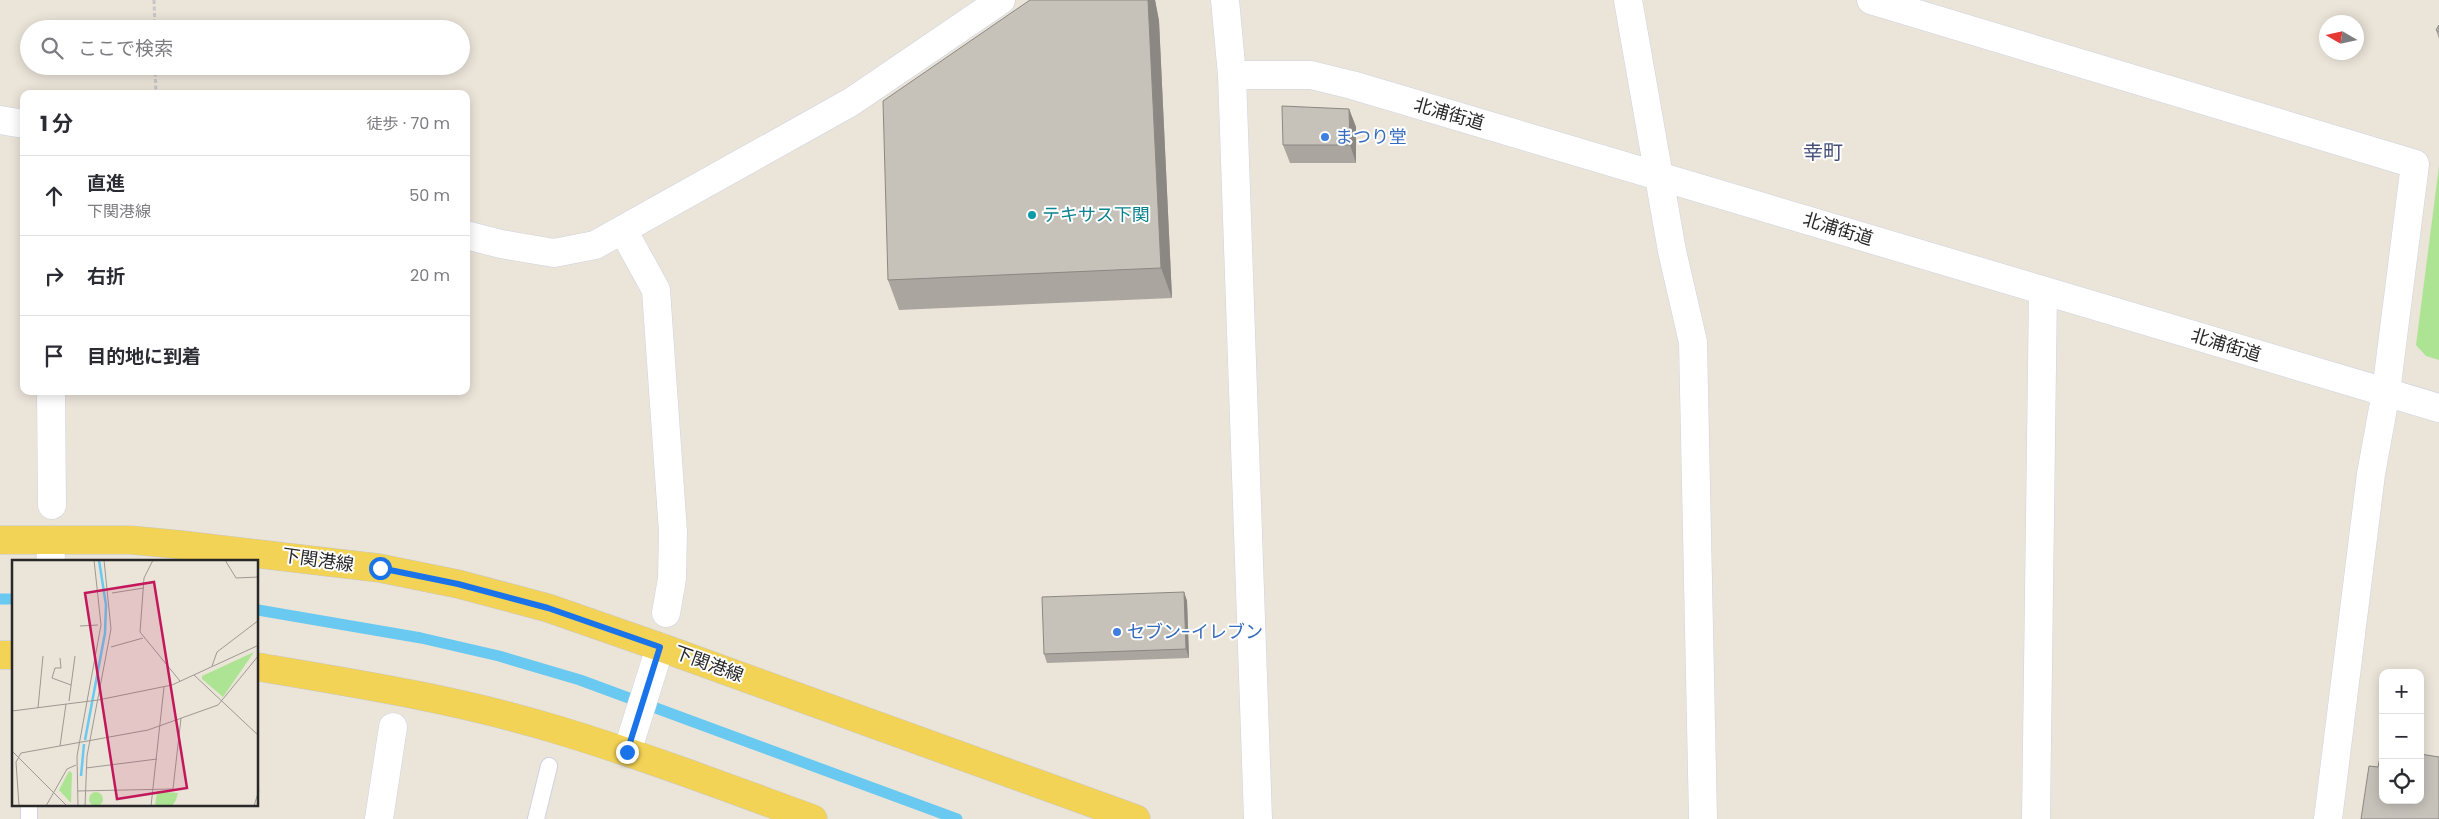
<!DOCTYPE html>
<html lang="ja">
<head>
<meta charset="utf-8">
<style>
  :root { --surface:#fff; --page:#f7f7f7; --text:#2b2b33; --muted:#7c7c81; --line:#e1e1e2 }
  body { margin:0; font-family:Poppins,"Noto Sans JP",sans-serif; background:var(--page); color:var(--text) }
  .controls { position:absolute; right:15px; bottom:15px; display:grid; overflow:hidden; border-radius:10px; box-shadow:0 2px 12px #0003 }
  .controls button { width:45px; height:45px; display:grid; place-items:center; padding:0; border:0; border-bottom:1px solid var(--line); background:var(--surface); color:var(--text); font:25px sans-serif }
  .compass { position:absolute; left:2319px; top:15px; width:45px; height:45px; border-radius:50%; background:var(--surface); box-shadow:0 2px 12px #0003; rotate:279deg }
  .stop { position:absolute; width:15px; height:15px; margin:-11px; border:4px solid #1a73e8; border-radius:50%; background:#fff }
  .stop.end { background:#1a73e8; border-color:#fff; box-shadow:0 1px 5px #0008 }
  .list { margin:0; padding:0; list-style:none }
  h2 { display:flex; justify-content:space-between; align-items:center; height:65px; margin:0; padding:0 20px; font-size:21px }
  h2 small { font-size:16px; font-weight:400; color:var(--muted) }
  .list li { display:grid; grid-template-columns:32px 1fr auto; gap:15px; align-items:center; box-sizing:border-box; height:80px; padding:0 20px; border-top:1px solid var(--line) }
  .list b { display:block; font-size:19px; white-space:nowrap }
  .list p { margin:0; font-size:16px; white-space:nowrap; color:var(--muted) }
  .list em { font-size:16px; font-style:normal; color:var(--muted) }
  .icon { flex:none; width:28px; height:28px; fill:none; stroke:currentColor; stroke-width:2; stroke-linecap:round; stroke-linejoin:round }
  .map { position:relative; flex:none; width:2439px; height:819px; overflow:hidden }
  .search { position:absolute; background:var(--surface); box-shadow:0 2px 12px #0003; left:20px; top:20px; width:450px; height:55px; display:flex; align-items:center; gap:12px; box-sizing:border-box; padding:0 18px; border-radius:28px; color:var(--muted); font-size:19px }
  .panel { position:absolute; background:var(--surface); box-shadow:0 2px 12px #0003; left:20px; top:90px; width:450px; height:305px; border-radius:10px }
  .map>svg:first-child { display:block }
</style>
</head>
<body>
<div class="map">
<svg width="2439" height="819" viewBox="0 0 2439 819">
  <rect width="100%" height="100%" fill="#ebe4d9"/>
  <path fill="#ade494" d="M2439,166V360L2426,356L2416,345Z"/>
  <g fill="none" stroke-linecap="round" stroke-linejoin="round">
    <path stroke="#69c9f1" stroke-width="11" d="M0,599H14
      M258,610L421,638L499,656L580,680L957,819"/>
    <g stroke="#ced2e2" stroke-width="18">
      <path id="service" d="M29,805V819
        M536,819L549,766"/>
    </g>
    <g stroke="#ced2e2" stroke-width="29">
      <path id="minor" d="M1871,0L2415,164L2386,392L2371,474L2328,819
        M0,120L24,124
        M623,230L656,290L673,532L672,579L666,613
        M466,235L501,244L554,253L595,245L851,102L1001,0
        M51,391L52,505
        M50,540L51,562
        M627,752L660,647
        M379,819L393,727"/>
    </g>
    <g stroke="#ced2e2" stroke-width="29">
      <path id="tertiary" d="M1225,0L1232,75L1258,819
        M1628,0L1672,251L1693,342L1703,819
        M1232,75H1311L1352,85L2439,408
        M2036,819L2043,291"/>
    </g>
    <g stroke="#c7c7c7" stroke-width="29">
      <path id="primary" d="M0,540H131L183,545L379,568L458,584L548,608L660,647L1136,819
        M0,655H14
        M258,667C359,684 460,700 558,730C644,756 728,788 813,819"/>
    </g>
    <path stroke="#c7c7c7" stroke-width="3" stroke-dasharray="4 2.5" stroke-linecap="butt" d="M154,0L155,29
      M155,66L156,94"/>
    <use href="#service" stroke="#fff" stroke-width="16"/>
    <use href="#minor" stroke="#fff" stroke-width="28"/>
    <use href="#tertiary" stroke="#fff" stroke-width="28"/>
    <use href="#primary" stroke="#f3d356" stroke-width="28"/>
  </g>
  <path fill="#aaa69f" d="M1030,0H1155L1159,21L1172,298L899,310L888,280Z
    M2439,25V39L2436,30Z
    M1349,109L1356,127V163H1290L1283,145Z
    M1184,592L1187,601L1189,658L1047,663L1044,654Z"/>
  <path fill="#8b8782" d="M1148,0H1155L1159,21L1172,298L1161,268Z
    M1349,109L1356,127V163L1350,145Z
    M1184,592L1187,601L1189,658L1186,649Z"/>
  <path fill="#c6c1b9" stroke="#8b8782" d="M1030,0H1148L1161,268L888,280L883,101Z
    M2439,25V32L2436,30Z
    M1282,106L1349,109L1350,145H1283Z
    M1184,592L1186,649L1044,654L1042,597Z
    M2382,748H2383V800H2420V754L2439,757V819H2361L2369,766L2378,767Z"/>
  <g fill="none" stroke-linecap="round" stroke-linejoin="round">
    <path stroke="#1a73e8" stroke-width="6" d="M380,568L458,584L548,608L660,647L627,752"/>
  </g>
  <g fill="#3f7fe0" stroke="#fff" stroke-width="2">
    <circle cx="1325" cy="137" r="5"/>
    <circle cx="1117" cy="632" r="5"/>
  </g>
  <circle fill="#0f9aa8" stroke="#fff" stroke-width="2" cx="1032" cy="215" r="5"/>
  <g text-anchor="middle" stroke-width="4" stroke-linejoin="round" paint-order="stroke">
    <g font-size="18" fill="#282828" stroke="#fff">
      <text transform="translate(1449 114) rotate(16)" y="6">北浦街道</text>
      <text transform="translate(1838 229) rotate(17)" y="6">北浦街道</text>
      <text transform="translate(2226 345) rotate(17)" y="6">北浦街道</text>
      <text transform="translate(318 560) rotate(8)" y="6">下関港線</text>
      <text transform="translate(709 664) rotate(20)" y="6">下関港線</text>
    </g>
    <g font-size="18" fill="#366cbe" stroke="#fff" text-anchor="start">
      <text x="1335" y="143">まつり堂</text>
      <text x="1127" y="638">セブン-イレブン</text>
    </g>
    <g font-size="18" fill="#0d838f" stroke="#fff" text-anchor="start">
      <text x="1042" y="221">テキサス下関</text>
    </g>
    <g font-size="20" fill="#485079" stroke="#fff">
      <text x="1823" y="159">幸町</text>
    </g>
  </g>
  <g transform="translate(12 560)">
    <rect width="246" height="246" fill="#ebe4d9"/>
    <path d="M242,92L211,137L190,119V116ZM57,211L60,213L59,243L47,230ZM145,231L166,233L164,240L160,246H143ZM77 239a7 7 0 1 1 14 0a7 7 0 1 1-14 0Z" fill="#ade494"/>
    <path fill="none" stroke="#69c9f1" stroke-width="2.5" d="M73,180L93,73L94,45L87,0M69,216L72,184"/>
    <path fill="none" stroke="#9d9992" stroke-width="1" d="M141,0L132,18L128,72L168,121M213,0L224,18L247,17M100,33L132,28M68,66L86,65M99,87L131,78M48,98L49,108H43L40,118L59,125M200,106L205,92L247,60M182,115L247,176M57,141L63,96M26,148L31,96M0,151L86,140L160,125L247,85M48,186L54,144M0,191L55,246M74,208L145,199M65,231L161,229L169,158M7,246L4,202L9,193L136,170L206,145L247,95M34,246L55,209L64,205M66,246L65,196L89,65L82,0M73,246L75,196L99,69L92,0M139,246L152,127M242,246L247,230"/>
    <path fill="#c2185b" fill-opacity="0.15" stroke="#c2185b" stroke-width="2.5" d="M142,22L175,228L105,239L73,33Z"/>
    <rect width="246" height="246" fill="none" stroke="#282828" stroke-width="2.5"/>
  </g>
</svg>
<div class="controls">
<button>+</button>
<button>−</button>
<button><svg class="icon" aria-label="locate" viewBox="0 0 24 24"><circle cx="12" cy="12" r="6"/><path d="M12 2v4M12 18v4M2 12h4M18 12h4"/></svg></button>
</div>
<svg class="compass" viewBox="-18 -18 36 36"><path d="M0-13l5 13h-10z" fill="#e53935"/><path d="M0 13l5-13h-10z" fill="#7c7c81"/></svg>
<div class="stop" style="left:380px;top:568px"></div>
<div class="stop end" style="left:627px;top:752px"></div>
<div class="search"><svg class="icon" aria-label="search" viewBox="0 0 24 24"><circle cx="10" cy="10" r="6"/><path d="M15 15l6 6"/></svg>ここで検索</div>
<section class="panel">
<h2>1 分<small>徒歩 · 70 m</small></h2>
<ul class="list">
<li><svg class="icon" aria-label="ahead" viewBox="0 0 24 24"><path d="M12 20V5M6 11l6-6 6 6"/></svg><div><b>直進</b><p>下関港線</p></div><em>50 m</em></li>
<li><svg class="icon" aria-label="right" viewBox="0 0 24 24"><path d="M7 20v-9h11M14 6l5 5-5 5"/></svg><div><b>右折</b></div><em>20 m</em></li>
<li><svg class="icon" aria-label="arrive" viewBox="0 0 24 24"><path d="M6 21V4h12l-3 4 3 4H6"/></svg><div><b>目的地に到着</b></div></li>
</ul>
</section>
</div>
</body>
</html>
